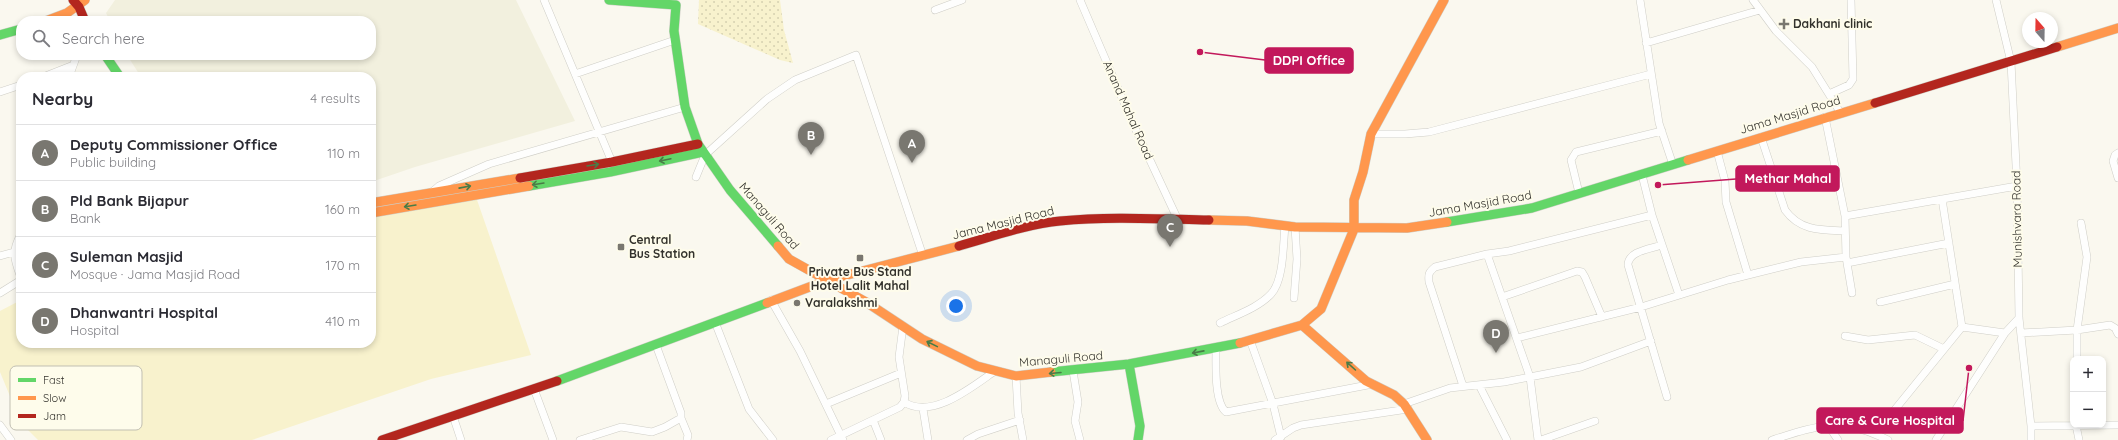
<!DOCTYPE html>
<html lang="en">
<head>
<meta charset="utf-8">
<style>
  :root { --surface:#fff; --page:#f2f2f3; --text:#2b2b33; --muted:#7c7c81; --line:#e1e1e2; --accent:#797770 }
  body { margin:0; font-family:Quicksand,sans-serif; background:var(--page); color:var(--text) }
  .controls { position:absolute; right:12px; bottom:12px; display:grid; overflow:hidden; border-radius:8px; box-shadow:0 2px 6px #0003 }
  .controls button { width:36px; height:36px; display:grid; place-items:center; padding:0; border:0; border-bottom:1px solid var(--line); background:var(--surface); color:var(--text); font:20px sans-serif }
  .compass { position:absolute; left:2022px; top:12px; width:36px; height:36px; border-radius:50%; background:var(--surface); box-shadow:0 2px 6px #0003; rotate:340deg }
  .you { position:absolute; left:956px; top:306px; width:14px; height:14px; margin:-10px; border:3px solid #fff; border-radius:50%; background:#1a73e8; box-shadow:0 0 0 6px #1a73e833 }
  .badge { display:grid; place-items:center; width:26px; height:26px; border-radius:50%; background:var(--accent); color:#fff; font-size:13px; font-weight:700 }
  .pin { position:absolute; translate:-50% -33px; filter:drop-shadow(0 1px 2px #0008) }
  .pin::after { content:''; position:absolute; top:21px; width:14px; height:12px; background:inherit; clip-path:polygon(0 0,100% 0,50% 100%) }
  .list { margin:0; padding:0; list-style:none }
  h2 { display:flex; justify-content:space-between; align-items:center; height:52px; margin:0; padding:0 16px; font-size:17px }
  h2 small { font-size:13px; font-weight:400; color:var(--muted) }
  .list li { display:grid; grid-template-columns:26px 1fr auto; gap:12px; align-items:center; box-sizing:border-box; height:56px; padding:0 16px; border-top:1px solid var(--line) }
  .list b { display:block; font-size:15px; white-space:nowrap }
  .list p { margin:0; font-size:13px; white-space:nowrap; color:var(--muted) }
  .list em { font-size:13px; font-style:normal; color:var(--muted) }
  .icon { flex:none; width:22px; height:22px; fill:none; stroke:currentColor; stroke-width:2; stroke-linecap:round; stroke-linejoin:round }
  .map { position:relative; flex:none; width:2118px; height:440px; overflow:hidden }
  .search { position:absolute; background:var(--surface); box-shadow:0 2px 6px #0003; left:16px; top:16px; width:360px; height:44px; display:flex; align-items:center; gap:10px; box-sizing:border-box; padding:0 14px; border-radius:16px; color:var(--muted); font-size:15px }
  .panel { position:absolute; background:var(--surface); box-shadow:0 2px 6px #0003; left:16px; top:72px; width:360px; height:276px; border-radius:16px }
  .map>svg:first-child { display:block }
</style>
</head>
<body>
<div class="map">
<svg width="2118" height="440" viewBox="0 0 2118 440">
  <defs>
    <pattern id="garden-dots" width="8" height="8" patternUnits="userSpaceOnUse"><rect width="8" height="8" fill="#f8f2cd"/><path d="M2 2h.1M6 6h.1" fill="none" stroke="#d5d0b0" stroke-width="1.8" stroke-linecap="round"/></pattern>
  </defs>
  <rect width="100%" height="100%" fill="#faf8ef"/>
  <path fill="#f2f0de" d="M115,0H516L575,121L415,167L371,182V77H141L127,55H371V21H110L106,13Z"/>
  <path fill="#f8f2cd" d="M476,197L531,355L431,379L252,440H38L21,423L0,372V311L21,300V343H371V206Z"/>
  <path fill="url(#garden-dots)" d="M699,0H780L784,30L793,63L780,60L698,24Z"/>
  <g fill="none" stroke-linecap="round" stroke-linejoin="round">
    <g stroke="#cfcec7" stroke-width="8">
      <path id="street" d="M544,0L612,162
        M1080,0L1135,128L1178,220
        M1640,0L1659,123L1673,165
        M1753,0L1776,31L1812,67L1840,112
        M1996,0L2011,62L2017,186L2019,318L2031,426V440
        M935,10L962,0
        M1646,43L1760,10
        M575,74L675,40
        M43,77L71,66
        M69,77L77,55
        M0,92L21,85
        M1829,94L1849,85L1853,79L1851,0
        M1825,117L1845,216L1846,257L1852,293
        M1371,134H1405L1429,132L1651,74
        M1761,137L1785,210C1800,231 1821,230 1845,231
        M1717,151L1725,181L1726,202L1748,275
        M2118,153L2115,155L2113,161L2118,178
        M1642,175L1652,215L1679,295
        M696,177L705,155L767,99L795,80L856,55L923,256
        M432,192L439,186L489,164L685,107
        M1579,193L1571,160L1576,152L1662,131
        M1942,199L1962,327L2005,333
        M1845,216L2017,186
        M21,234C11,252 14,259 21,278
        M1662,245C1650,249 1628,251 1628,265L1667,397
        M1487,254L1530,377L1538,440
        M0,256L14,252
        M1847,263L1949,243
        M0,293L21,280
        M1502,297L1577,271L1582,272L1585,277L1602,317
        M1294,298L1297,259L1295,227
        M771,300L800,351L843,440
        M1880,302L1955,284
        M715,322L749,409L773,440
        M1220,323C1236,315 1258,308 1271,294C1284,280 1283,245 1285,226
        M2021,333L2077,330L2110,325L2115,328L2118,334
        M1845,336L1868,340L1915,335L1944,349
        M1517,338L1641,307L1728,280L1801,262L1846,257
        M1250,340L1273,404L1281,437
        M1216,349C1216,364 1214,402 1226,412L1373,384
        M2077,359V330L2087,257L2081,223
        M1073,371L1078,402L1075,421L1080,440
        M1016,376L1018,413L1023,440
        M1479,385L1507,440
        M1463,386L1429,282C1428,274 1429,272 1435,267L1487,254L1509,251L1652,215
        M534,389L553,440
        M904,402C932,420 972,387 995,371
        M826,404L901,373
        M1404,404L1450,388L1504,382L1581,367L1651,341
        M923,409L928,440
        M453,416L461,440
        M681,418L688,435L687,440
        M873,420L881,440
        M0,425L11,440
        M1828,425L1838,440
        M2076,425L2079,440
        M2031,426L2118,425
        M1875,434L1962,327
        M580,440L621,427L652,432L665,427L681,418V413L656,345
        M831,440L900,407L904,402L905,396L899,357L903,326
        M967,440L978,434L1020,420
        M1275,440L1293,428L1301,425L1408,409
        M1541,440L1595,421
        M1772,440C1819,425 1841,417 1888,440
        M1936,440L2005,333L2019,318"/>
    </g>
    <g stroke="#cfcec7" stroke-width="10">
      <path id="fast" d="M609,0L676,5L674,31L685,107L698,144L730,190L778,246
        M0,35L21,29
        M105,55L120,77
        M529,186L610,172L703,152
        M1447,222L1532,208L1688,160
        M1129,364L1140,426L1138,440
        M1051,372L1129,364L1240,343
        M557,381L767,303"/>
    </g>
    <g stroke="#cfcec7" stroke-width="10">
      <path id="slow" d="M46,21L67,13L85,0
        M2057,47L2118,28
        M1688,160L1875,103
        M371,203L520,178
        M371,213L529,186
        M1209,220L1247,221L1295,227L1407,228L1447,222
        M778,246L789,259L866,302L922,339L977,366L1016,376L1051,372
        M767,303L828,280L959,246
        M1302,325L1321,309L1354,229V200L1363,172L1371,134L1444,0
        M1240,343L1302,325L1366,381L1394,395L1404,404L1427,440"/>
    </g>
    <g stroke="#cfcec7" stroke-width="10">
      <path id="jam" d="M73,0L79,7L85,21
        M1875,103L2057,47
        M520,178L612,162L698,144
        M959,246C991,237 1027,224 1060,221C1109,216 1160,219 1209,220
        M382,440L557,381"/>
    </g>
    <use href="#street" stroke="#fefefd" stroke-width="7"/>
    <use href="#fast" stroke="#63d668" stroke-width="9"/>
    <use href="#slow" stroke="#ff974d" stroke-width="9"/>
    <use href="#jam" stroke="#b3261e" stroke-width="9"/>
  </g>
  <defs><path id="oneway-shaft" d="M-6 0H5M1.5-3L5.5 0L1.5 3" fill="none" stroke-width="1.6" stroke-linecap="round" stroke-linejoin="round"/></defs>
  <g stroke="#497c47">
    <use href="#oneway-shaft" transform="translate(665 160) rotate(168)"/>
    <use href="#oneway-shaft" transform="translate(593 165) rotate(-9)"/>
    <use href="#oneway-shaft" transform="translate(538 184) rotate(171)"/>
    <use href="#oneway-shaft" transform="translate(465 187) rotate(-11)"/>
    <use href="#oneway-shaft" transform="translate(410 206) rotate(171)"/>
    <use href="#oneway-shaft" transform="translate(932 344) rotate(-154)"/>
    <use href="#oneway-shaft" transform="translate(1198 352) rotate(169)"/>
    <use href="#oneway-shaft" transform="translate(1351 366) rotate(-138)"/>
    <use href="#oneway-shaft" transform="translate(1055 373) rotate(175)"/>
  </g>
  <g fill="#797770" stroke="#fefceb" stroke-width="1.5">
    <path d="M1782 18h4v4h4v4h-4v4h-4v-4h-4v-4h4z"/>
    <rect x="617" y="243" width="8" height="8" rx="2"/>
    <rect x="856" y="254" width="8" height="8" rx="2"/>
    <circle cx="797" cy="303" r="4"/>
  </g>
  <g text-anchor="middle" stroke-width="4" stroke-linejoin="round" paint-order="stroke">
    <g font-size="12" font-weight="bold" fill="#33322c" stroke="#fefceb" text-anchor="start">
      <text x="1793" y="28">Dakhani clinic</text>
      <text x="629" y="244">Central<tspan x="629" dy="14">Bus Station</tspan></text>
      <text x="860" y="276" text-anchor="middle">Private Bus Stand<tspan x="860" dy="14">Hotel Lalit Mahal</tspan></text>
      <text x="805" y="307">Varalakshmi</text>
    </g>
    <g font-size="12" fill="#33322c" stroke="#fefceb">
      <text transform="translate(1128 110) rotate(66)" y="4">Anand Mahal Road</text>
      <text transform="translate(1790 115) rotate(-17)" y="4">Jama Masjid Road</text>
      <text transform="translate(1480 204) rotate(-10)" y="4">Jama Masjid Road</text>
      <text transform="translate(769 216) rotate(49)" y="4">Managuli Road</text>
      <text transform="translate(2017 219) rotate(-91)" y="4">Munishvara Road</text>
      <text transform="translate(1003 223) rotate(-14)" y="4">Jama Masjid Road</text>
      <text transform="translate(1061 359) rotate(-5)" y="4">Managuli Road</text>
    </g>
  </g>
  <rect x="10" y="366" width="132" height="64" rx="6" fill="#fefceb" stroke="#c1bfb2" stroke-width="1"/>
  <rect x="18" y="378" width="18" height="4" fill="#63d668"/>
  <rect x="18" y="396" width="18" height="4" fill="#ff974d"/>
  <rect x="18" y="414" width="18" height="4" fill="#b3261e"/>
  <g font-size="11" fill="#33322c">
    <text x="43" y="384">Fast</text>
    <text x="43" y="402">Slow</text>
    <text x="43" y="420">Jam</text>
  </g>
  <path fill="none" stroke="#c2185b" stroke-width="1.5" d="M1200 52L1265 60M1658 185L1736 179M1969 368L1963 421"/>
  <g fill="#c2185b" stroke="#fefceb" stroke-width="1.5">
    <circle cx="1200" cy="52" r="4"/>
    <circle cx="1658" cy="185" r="4"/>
    <circle cx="1969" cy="368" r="4"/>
  </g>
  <g fill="#c2185b" stroke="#c2185b" stroke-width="1.5">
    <rect x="1265" y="48" width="88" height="25" rx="4"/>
    <rect x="1736" y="166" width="103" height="25" rx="4"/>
    <rect x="1817" y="408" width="146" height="25" rx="4"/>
  </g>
  <g font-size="13" text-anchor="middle" font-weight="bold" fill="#fff">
    <text x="1309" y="65">DDPI Office</text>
    <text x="1788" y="183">Methar Mahal</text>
    <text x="1890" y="425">Care &amp; Cure Hospital</text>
  </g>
</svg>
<div class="controls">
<button>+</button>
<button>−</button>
</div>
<svg class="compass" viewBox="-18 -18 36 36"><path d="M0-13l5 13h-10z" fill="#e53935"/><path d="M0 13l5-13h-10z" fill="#7c7c81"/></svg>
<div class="you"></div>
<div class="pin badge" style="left:912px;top:163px">A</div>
<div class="pin badge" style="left:811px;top:155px">B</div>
<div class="pin badge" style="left:1170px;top:247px">C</div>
<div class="pin badge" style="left:1496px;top:353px">D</div>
<div class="search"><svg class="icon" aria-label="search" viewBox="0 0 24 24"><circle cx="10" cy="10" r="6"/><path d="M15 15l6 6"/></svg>Search here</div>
<section class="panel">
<h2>Nearby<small>4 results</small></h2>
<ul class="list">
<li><span class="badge">A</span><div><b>Deputy Commissioner Office</b><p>Public building</p></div><em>110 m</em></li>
<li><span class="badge">B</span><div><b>Pld Bank Bijapur</b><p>Bank</p></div><em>160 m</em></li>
<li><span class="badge">C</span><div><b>Suleman Masjid</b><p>Mosque · Jama Masjid Road</p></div><em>170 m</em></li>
<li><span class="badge">D</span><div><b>Dhanwantri Hospital</b><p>Hospital</p></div><em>410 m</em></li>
</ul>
</section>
</div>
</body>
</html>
